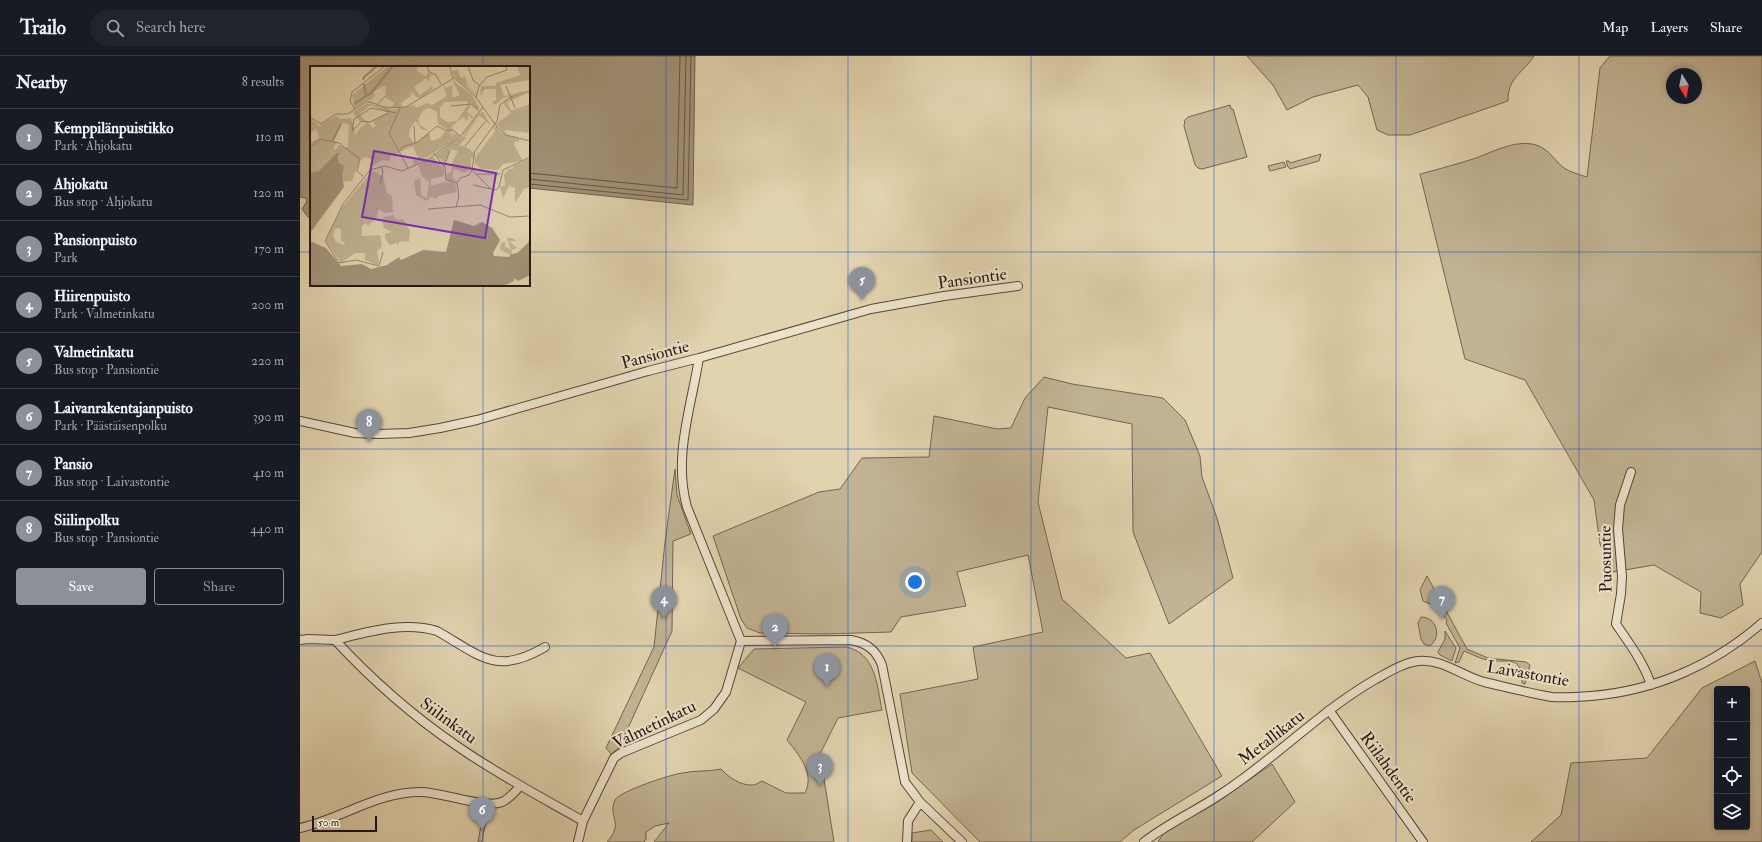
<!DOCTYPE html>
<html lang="en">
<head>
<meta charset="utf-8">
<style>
  :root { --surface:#171b24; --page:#20242c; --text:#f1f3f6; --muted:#9ea1a6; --line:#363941; --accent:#8c9099 }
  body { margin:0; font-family:"IM FELL Double Pica",serif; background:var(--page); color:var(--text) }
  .controls { position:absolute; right:12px; bottom:12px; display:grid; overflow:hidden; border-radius:4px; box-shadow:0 2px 6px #0003 }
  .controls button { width:36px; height:36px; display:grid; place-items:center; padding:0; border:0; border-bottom:1px solid var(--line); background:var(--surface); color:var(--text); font:20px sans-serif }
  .compass { position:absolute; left:1366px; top:12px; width:36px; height:36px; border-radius:50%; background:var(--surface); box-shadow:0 2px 6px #0003; rotate:170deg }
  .scale { position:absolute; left:12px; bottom:10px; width:65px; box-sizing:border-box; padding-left:4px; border:2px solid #271710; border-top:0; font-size:11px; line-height:14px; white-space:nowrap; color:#271710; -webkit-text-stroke:3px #ece2ca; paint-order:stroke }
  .you { position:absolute; left:615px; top:526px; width:14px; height:14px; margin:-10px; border:3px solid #fff; border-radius:50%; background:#1a73e8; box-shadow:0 0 0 6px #1a73e833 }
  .badge { display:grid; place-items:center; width:26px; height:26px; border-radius:50%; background:var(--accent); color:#fff; font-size:13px; font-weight:700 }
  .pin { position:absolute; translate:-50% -33px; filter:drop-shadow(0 1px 2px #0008) }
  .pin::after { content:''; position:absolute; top:21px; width:14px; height:12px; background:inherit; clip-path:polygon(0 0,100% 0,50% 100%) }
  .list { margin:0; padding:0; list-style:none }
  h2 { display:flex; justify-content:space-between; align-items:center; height:52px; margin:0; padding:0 16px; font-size:17px }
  h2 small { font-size:13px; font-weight:400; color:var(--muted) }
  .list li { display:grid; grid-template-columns:26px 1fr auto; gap:12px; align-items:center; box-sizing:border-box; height:56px; padding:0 16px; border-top:1px solid var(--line) }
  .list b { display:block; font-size:15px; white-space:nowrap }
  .list p { margin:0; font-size:13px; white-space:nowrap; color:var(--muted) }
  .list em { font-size:13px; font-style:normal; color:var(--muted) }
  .actions { display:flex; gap:8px; padding:12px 16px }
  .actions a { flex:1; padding:9px 0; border:1px solid var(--accent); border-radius:4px; text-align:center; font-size:14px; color:var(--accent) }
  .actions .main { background:var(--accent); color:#fff }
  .icon { flex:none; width:22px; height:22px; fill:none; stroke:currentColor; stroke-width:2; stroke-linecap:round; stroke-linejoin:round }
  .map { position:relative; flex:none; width:1462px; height:786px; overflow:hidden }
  header { display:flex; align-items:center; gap:24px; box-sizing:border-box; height:56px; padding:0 20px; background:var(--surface); border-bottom:1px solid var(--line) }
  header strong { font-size:19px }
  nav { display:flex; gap:22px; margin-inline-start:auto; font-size:14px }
  .search { width:280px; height:36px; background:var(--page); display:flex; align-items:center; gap:10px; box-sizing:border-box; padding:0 14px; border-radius:22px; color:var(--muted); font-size:15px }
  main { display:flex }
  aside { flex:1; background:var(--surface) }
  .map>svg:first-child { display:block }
</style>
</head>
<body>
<header>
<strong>Trailo</strong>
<div class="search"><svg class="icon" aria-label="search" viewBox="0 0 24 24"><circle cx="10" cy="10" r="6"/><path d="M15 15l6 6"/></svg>Search here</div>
<nav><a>Map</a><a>Layers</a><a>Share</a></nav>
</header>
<main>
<aside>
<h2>Nearby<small>8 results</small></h2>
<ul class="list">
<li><span class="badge">1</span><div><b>Kemppilänpuistikko</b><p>Park · Ahjokatu</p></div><em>110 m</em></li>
<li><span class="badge">2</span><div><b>Ahjokatu</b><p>Bus stop · Ahjokatu</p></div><em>120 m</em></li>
<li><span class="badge">3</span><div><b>Pansionpuisto</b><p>Park</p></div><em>170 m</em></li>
<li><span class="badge">4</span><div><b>Hiirenpuisto</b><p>Park · Valmetinkatu</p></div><em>200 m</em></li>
<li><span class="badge">5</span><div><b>Valmetinkatu</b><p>Bus stop · Pansiontie</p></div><em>220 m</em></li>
<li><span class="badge">6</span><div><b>Laivanrakentajanpuisto</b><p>Park · Päästäisenpolku</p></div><em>390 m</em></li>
<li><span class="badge">7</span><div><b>Pansio</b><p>Bus stop · Laivastontie</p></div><em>410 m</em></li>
<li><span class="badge">8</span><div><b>Siilinpolku</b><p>Bus stop · Pansiontie</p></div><em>440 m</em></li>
</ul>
<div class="actions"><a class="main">Save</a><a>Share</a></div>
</aside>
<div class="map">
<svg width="1462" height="786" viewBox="0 0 1462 786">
  <rect width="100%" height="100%" fill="#e1d3ae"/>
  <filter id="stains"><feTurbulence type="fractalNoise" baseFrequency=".005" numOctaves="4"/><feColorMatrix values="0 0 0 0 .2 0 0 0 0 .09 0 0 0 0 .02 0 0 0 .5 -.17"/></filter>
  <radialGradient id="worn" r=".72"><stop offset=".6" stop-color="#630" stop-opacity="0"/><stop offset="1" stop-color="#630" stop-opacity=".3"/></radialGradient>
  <path fill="#c1b393" stroke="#746552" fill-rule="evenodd" d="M947,0H1234C1224,16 1207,22 1208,45L1110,79H1088L1077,74L1068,41L1058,29L1013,41L987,54L973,29Z
    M1310,0H1462V496L1440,528L1443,549L1421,562L1400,557L1401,536L1354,509L1313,516L1300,488L1294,444L1225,324L1165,303L1120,118C1139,113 1158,108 1176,102C1195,95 1218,82 1239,90C1250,95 1255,105 1264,112C1270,116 1280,119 1287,121L1300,12ZM1372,18H1396V42H1372Z
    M930,49L931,53H933L947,101L902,113L898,112L895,109L884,70L885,64L888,61Z
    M1021,98L1019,105L990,113L988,111L986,105H989L990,107Z
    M984,106L986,111L970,115L968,110Z
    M744,321L772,328L863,342L885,364L900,400L902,421L917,462L933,522L869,568L833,476L832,368L748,351L738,446L762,543L826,602L850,597L922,720L834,774L820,786H680L612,717L600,638L678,623L673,591L743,576L728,499L657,516L666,550L601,561L591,576L525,578L460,577L447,572L441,563L413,480L519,436L540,433L562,402L629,401L634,360L697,373L711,372L725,342Z
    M375,413L377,439L391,478L373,485L372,575L319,692L311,698L306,692L354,591L365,486Z
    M1127,520L1167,593L1188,602L1226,606L1230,609L1225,628L1222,627C1222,597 1207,608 1188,604C1180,603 1172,598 1164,595L1159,606L1155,607L1160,592L1146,567L1147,564L1135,550L1123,545L1120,534Z
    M1121,561C1137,561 1142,581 1130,590L1124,588L1121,583L1118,567Z
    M1145,575L1156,592L1152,605L1140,599L1138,596L1145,583Z
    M546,591C576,597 577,630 582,654L538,662L520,698L534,786H354L369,767L355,770L346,776V783L344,786H307C325,766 307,761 315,744C320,735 372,718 383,717C396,714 408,716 421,713C428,721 441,730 453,729C456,729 460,726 462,725L486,737H505C515,717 499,699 487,684L506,646L438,612L454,593Z
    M1455,605L1462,627V786H1231L1261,759L1271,707L1347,702L1402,632ZM1417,633H1447V771H1417Z
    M972,708L995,746L952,786H858L863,778L926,740Z
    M184,752H188L182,786H178Z
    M631,774L643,786H612V777Z"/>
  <path fill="#a29378" stroke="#71614e" d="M0,0H395L393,149L229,132V11H11V161H8L2,153L7,145L5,142L0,141Z"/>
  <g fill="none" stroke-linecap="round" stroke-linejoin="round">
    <path stroke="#645544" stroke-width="1" d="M229,117L377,132L380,0
      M229,123L383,139L386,0
      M229,128L388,144L391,0"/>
    <g stroke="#564638" stroke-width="10">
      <path id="minor" d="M0,365L55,377L78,378L109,377L140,372L177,364L348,315L399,302L571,253L644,240L718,230
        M1331,416L1320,449L1318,473L1322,520L1321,538L1316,568C1329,587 1344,607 1351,629
        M0,584L8,583L35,584C72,624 113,660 157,690C197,718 241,741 283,765
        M35,584C68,576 104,565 137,575C181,600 196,620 245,591
        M441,585L551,584C567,587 576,594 582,609L605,726L620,746L662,786
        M1029,654L1123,786
        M0,772C41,763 77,736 120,736C143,736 184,753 202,746C209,743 215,736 220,730
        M278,786L283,765L314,702L321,697L401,664L414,653L426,636L441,585L387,451C373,401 391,352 399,302
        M607,786L608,765L620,746
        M844,786C868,767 896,755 921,738C975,703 1020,655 1076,623C1089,616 1103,607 1118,605C1141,602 1162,620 1184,626C1206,631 1229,637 1252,641C1265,642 1278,641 1291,640C1354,635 1414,609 1462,567"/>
    </g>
    <use href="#minor" stroke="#ece2ca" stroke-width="8"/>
  </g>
  <path fill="none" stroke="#1d4ed8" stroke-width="1" stroke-opacity="0.55" d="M183,0V11M366,0V786M548,0V786M731,0V786M914,0V786M1096,0V786M1279,0V786M0,196H11M229,196H1462M183,229V786M0,393H1462M0,590H1462"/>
  <g text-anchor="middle" stroke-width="4" stroke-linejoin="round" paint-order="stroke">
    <g font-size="17" fill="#271710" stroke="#ece2ca">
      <text transform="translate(672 222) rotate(-8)" y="6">Pansiontie</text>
      <text transform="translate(355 298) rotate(-15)" y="6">Pansiontie</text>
      <text transform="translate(1305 503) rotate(-91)" y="6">Puosuntie</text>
      <text transform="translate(1228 617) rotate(10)" y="6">Laivastontie</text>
      <text transform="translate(149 664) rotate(36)" y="6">Siilinkatu</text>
      <text transform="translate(354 668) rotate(-26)" y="6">Valmetinkatu</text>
      <text transform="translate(971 681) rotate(-38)" y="6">Metallikatu</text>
      <text transform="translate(1089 711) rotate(54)" y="6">Riilahdentie</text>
    </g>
  </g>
  <g transform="translate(10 10)">
    <rect width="220" height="220" fill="#e1d3ae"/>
    <path d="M78,0H109L106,4L116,11L118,6L122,7L118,15L116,12L104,21L110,29L122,20L123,23L109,33L100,25L101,30L91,37L92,41L80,42L75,40L82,41L84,37L75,31L76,21L73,20L63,26L65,29L61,34H57L45,42L42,29ZM207,0H220V14L190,19L194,30L213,25L214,26L193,32L185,39L182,36L186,34V23H175L170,30L171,20H186V17L210,9ZM147,3L151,12L155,10L157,19L167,29L146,13L142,6ZM142,14L162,29L169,42L168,44L161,37L158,38L157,35L135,36L130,42V51L137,56L147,55L158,39L161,38L157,46L163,51L162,53L158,49V55L153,51L142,60L143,63H137L128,58L127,46L119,42L113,44L108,54L110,59L119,65L111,63L106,55L100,62L99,70L104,78L119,66L121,75L130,72L136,64H142L139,70L144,65L142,70L146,67L149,70L142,76L104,99L103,95L108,92L103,80L81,90L79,95L72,94L62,100L61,93L55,91L49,96L42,115L0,117V77L9,72L6,63L0,67V52L9,60L26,50L30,53L41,52L46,69L49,63L56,58L54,55L50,56L43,46L57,37L83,44L104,39L106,42L117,37L122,39L137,30L133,19L135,22L142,20L143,32L150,29ZM61,39L78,47L63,54L66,60L63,62L49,48ZM32,57L39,58L38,80L36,82L28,79L27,83H23L26,78L24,73ZM220,26L197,36L201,45L220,38V67L194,64L197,68L194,67L186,58L201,47L193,37L201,31ZM173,46L181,60L169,49L156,69L157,70L153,69L169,47ZM183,59L191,67L209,73V76L205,75L204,79L213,95L193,98L188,104V107L187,104L172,103L170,107L172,103L165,98V92L185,65ZM153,70L156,72L149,79L156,81L164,87V92H161V102L155,107L144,103L142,111L147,115H137L136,109L142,106V96L148,85L140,83L135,98L126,89ZM123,91L134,103V110L121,113V120L134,116L145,117L147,126L128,130L127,133L121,131L117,135L106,129L104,115L110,112L111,129L117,132L119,116L112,110L108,99ZM220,92V121L214,123L205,137V122L199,120L193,132L190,120H195L194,109L199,103H203V100ZM62,105L73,110L77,127L82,130L83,146L74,147L69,143L66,152L58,160L56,157L52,160V170L70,169L72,180L67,185L69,197L67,199L55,194V187H45L31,197L15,175L31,143ZM28,162L31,163V174L35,177L34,179L26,176L23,169L25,163ZM83,149L87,154L93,153L100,165L99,176L95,175L89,176L88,180L87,177L80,179L75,172V168L82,166L74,162L72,154L74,151ZM197,172H202L207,175H199L207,182L202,184L201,189L190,184L191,177L195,176V181L201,183Z" fill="#c1b393" fill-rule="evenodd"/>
    <path d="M27,87H30L27,91L29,97L34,100L32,109L34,121L0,167V107L9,105ZM144,154L164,160L172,156L182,162L190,174L183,187L184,190L199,191L201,188L207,187L218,177L220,171V209L208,215L204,212V215L194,220H197H0V175L16,182L31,200L52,198L61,203L77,199L89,191L91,194L113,184L136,186Z" fill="#a29378"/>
    <path fill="none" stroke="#a29378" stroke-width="2" d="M53,14L54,11L67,0M54,18L56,30M44,38L61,27L83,0M23,74L31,58"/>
    <path fill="none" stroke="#97886f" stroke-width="1" d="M118,0V5L126,9L131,18M140,0L142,10L165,30L187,61M158,0L163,14L169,19M196,20L205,42M166,31L169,20L177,11L197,4L196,0M67,39L75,30M141,40L161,38L169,45M90,42L79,67L98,102M45,43L40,35L42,26L75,0M0,51L11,58L26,48H38L57,35L77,42L96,41L144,12M104,60L105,77M186,61L196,69L220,75M42,65L44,53L61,42L86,47M42,65L52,55L60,56L78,47M155,80L175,56M0,82L10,73L29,77L50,93L47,105L53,110M90,84L92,81L108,76L127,60L135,64H143L150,70M124,87L135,102L136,114L147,117M134,101L140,84M162,104L181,123L186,124L189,121L193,104L220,91M167,108H190M70,118L73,106L71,100M163,119L181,123M146,141L149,130L147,117L150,112L159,109L162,104L165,85L187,55L190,39L200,31L220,25M118,143L170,139L200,151L220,150M73,186L69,200L46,194L29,197L15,175L33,138L60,104L75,100L92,105L117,94L150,71L173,41"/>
    <path fill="#7b2cbf" fill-opacity="0.15" stroke="#7b2cbf" stroke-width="2" d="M64,85L186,107L175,172L52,151Z"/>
    <rect width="220" height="220" fill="none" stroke="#271710" stroke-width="2"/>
  </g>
  <rect width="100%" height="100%" filter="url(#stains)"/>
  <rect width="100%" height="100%" fill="url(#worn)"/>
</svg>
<div class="controls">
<button>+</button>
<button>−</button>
<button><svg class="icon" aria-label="locate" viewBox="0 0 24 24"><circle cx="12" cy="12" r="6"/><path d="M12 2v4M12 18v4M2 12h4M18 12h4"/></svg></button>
<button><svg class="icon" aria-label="layers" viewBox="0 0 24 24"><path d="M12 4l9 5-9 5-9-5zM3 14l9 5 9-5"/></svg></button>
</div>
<svg class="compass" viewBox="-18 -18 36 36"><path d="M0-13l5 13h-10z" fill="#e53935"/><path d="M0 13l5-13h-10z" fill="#9ea1a6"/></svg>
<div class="scale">50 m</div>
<div class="you"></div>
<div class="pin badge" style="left:527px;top:631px">1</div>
<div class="pin badge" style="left:475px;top:591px">2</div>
<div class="pin badge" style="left:520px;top:730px">3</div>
<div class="pin badge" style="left:364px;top:563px">4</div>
<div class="pin badge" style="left:562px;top:244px">5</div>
<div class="pin badge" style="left:182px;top:774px">6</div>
<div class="pin badge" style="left:1142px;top:563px">7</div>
<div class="pin badge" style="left:69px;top:386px">8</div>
</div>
</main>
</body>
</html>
